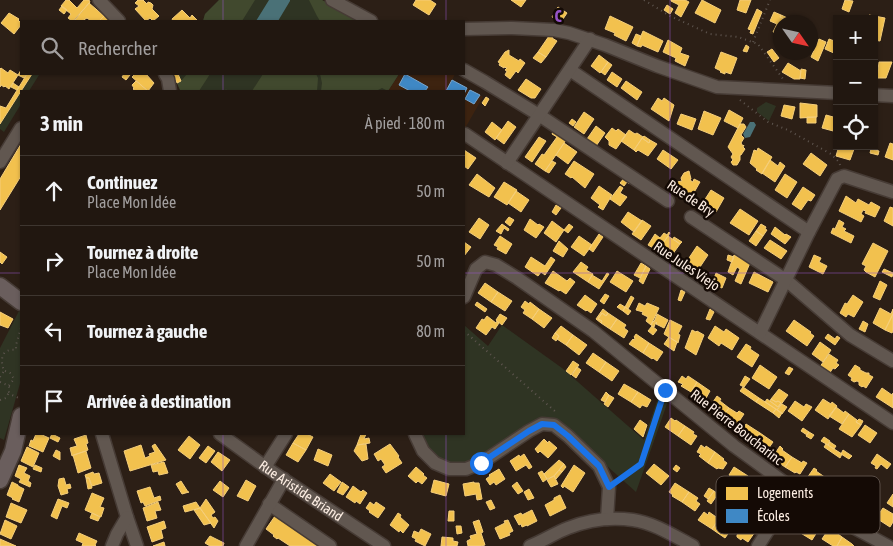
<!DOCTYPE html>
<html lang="fr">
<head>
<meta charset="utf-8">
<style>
  :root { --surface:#211710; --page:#292019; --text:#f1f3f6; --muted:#a29f9f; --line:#3e3630 }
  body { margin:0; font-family:"Asap Condensed",sans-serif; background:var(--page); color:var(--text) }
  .controls { position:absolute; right:15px; top:15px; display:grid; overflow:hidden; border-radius:0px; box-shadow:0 1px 4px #0004 }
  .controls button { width:45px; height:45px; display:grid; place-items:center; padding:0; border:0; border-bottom:1px solid var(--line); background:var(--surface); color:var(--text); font:25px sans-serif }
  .compass { position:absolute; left:773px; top:15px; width:45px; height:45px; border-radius:50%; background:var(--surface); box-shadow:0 1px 4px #0004; rotate:124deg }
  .stop { position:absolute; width:15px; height:15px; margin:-11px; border:4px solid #1a73e8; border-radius:50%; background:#fff }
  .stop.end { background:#1a73e8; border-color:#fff; box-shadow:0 1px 5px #0008 }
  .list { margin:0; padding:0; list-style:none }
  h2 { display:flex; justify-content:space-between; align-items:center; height:65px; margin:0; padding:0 20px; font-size:21px }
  h2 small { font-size:16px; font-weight:400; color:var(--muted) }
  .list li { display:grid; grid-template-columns:32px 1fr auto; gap:15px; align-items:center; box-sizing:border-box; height:70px; padding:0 20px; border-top:1px solid var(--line) }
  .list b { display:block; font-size:19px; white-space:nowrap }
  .list p { margin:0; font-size:16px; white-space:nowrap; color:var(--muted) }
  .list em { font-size:16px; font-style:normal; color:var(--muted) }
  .icon { flex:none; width:28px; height:28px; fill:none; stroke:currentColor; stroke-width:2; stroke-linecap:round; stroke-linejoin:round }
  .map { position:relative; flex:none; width:893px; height:546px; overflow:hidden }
  .search { position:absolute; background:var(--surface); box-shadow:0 1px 4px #0004; left:20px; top:20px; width:445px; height:55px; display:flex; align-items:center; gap:12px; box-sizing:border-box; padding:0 18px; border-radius:0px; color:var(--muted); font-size:19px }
  .panel { position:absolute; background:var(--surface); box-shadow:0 1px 4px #0004; left:20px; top:90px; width:445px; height:345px; border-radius:0px }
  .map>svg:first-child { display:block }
</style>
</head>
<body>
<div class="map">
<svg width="893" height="546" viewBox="0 0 893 546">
  <rect width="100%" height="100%" fill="#2c1f16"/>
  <path fill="#3d2310" d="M399,74H455L452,80L483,97L464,130V91H388Z"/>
  <path fill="#2f3423" d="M219,0H322L363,21H203L205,14Z
    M32,74H37L39,75L29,91H21V104L4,132L0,129V124Z
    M178,74H399L388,91H184L180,90L177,83L181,81Z
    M766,102L776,106L769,121L757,112V108Z
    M19,311L21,313V380L4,440L0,438V348Z
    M464,325L488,346L502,325L562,368L644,440L659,395L668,401L636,492L558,422L464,467L443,464L428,451L421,434H464Z"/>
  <path fill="#41492e" d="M219,0H255L242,21H203L205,14Z
    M309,0H322L362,21H320L317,16Z
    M187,74H210L199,91L180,90L177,83L181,81Z
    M263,74H316L318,78L317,91H252Z
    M320,74H399L388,91L382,88L376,91H321L322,83Z"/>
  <path fill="#4a7177" d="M269,0H290V1L278,21H256Z
    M750,122H754L756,125L750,137L745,138L743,134Z"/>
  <path fill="#f2c14e" stroke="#f5ce7a" d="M66,0H69L77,8L84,0H89L90,2L73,21H72L68,18L71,14L61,6Z
    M138,0H143L147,4L148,2L151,3L153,5L152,9L159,16L153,21L150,18L146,21L135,9L139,6L135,3Z
    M416,0H430L436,4L429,15L413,5Z
    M511,0H526L521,7Z
    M671,0H685L689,2L681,17L675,13L679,5L671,1Z
    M702,0L721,10L715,23L695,13Z
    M740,0H751L746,13L737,10Z
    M845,0L853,1L849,12L842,9Z
    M89,3L104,16L99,21H91L87,18L82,21H76L75,20Z
    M667,5L673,9L670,14L664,10Z
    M62,6L67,10L64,14L59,10Z
    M558,7L567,13L561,22L552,17Z
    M757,9L762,12L753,34L750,33L751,30L748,29Z
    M182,10L190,18L192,15L198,21H173L172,19Z
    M774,12L781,15L780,17L791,22L793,19L797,21L796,22H780V33L779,35L773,32L777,24L770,21Z
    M9,13L19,19L18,20L21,23V25L14,34L1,23Z
    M105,15L109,19L107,21H99Z
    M781,15L792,20L791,22L780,17Z
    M869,15L885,18L880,41L874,40V19H868Z
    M610,16L633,27L626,41L614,35L615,33L605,29Z
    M643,31L663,41L658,52L642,45L641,47L637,46Z
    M636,34L641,36L637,46L632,43Z
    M554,35L552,38L557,41L546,57L538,52L549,36H548Z
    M819,39L826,42L818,61L811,57Z
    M829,39L837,42V51L836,54L825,49Z
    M668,40L682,48L680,53L689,56L685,66L675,61L676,58L663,52Z
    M746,45L749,47L747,52L743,51Z
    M772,49L779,58L774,62L767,52Z
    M509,50V55L519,61L520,59L525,63L518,73L516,71L510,79L505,75L507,71L505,70L507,68L504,67V68L499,65L500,63L498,62L505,52Z
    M538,52L546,57L541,63L533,58Z
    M721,52L737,58L731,74L725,72V74L720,72L721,71L715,68Z
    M599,55L608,62L600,73L591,66Z
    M608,62L612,65L605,75L601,72Z
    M879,62H892L886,78H877Z
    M788,63L801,71L800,79H794L782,72Z
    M1,68L8,73L10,70L18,75L9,89L5,86L4,87L1,85L0,87V69Z
    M801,69L806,70L805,79L800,78Z
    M21,70V74H27L24,78L18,75Z
    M612,72L622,79L617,87L607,80Z
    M27,74H32L0,124V106L6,108Z
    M124,74H127L130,75L126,80L122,77Z
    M135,74H146L154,83L148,91L132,77Z
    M173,74H178L181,81L177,83Z
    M526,79L541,89L535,98H531L518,90Z
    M136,81L148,91H149H136L133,89L134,88L132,85Z
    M626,81L642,92L637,100L621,88Z
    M13,83L19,87L17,90L11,87Z
    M486,97L489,99L485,106L482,103Z
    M658,98L662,101L664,98L674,105L669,121L651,109Z
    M800,103L817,105V117L800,118Z
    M784,105L795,107L792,119L781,116Z
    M729,110L743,118L738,128L724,121Z
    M704,111L721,118L713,135L698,129Z
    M584,112L594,119L584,134L574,127Z
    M681,114L696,119L692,130L677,124Z
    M826,115L837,118V132L822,128Z
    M807,117H816V123H807Z
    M572,119L576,122L573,126L569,123Z
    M508,121L516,127L504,144L496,138Z
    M492,122L502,130L495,140L485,132Z
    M740,124H744L746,127L741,135L744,138L741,143L743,146L744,145L743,147L745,149L741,155H740V160L737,165H733L731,162L733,160L731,157L733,154L728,147Z
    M596,126L605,133L596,146L587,139Z
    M612,128L616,131L618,129L626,135L616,149L609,145V141L605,137Z
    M554,130L566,140L545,171L535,164L542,154L544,155L557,137L552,134Z
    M629,130L635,134L637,133L643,137L634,150L621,141Z
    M644,136L650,140L649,143L642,138Z
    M539,137L546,141L532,162L525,157Z
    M642,138L649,143L650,140L657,144L648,156L638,150L636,152L634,150Z
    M564,143L577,152L568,164L556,155Z
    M890,143L893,144V160L885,157Z
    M21,144V176L0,210V179Z
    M839,146L847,149L848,147L854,149L850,160L836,156Z
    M758,148L772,157L762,174L756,170L757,169L750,163L754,150L757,151Z
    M871,149L879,151L878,155L870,153Z
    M464,150L476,158L468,169L464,166Z
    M663,150L678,160L671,169L657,159Z
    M811,153L827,165L820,176L803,164Z
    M770,160L778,166L780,162L785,166L775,182L762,173Z
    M552,161L556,163L549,173L545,171Z
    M574,161L594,174L585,188L572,177L571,178L565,174Z
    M689,171L691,179H690L691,181L693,182L694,179L700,182L692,196L690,194L685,195L683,188L677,184V182L682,181L681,178L684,173Z
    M477,174L495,188L489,197L469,185Z
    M785,174L797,182L787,198L775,190Z
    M625,177L631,181L629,184L627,182L624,186L620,183Z
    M504,182L517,190L507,205L494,197Z
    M599,186L612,195L603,210L598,207L600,205L591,198Z
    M620,186L623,188L620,193L627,197L620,206L610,199Z
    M803,187L815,195L811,201L808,200L801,210L792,204Z
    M711,190L724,198L716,212L702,204Z
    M516,191L529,200L521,212L508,203Z
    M846,196L856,203L858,199L869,205L871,202L880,207L875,217L865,213L866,211L863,210L861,214L864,216L861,222L839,211Z
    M556,205L561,208L556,215L552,212Z
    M890,207L893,208V226L884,221Z
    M740,209L758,221L749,235L730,223Z
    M628,212L642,221L634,232L621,222Z
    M509,217L514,220L510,226L505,222Z
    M479,218L489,225L480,239L469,232Z
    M530,219L538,225L539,224L544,227L536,238L524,230Z
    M642,220L651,226L641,240L632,234Z
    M839,220L844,223L842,227L846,229L844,231L854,236L851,243L831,233L833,228L835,229Z
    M552,221L564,230L556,242L544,233Z
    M502,224L509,229L508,231L504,228L501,234L496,231Z
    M569,224L573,227L568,233L564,230Z
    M761,224L766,227L765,229L767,230L763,236L756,231Z
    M775,227L785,235L786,234L791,237L785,244L771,234Z
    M756,231L763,236L756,246L749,241Z
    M669,232L670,233L658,251L648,245L655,234L660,238L664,233L667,235Z
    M599,234L603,237L593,252L589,249Z
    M500,236L512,244L506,254L497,249L498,247L494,245Z
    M579,236L592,245L584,256L571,247Z
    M668,236L680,244L672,255L660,247Z
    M674,237L682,242L680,244L673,239Z
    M770,240L787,251L781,259L764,248Z
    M559,241L568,249L563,257L553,251Z
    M464,242L471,247L464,256Z
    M873,243L888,251L875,277L866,272L864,270L866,266L862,264Z
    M697,246L708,255L698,270L692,267L693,265L687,261Z
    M0,252L7,257L2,264L0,262Z
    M728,255L734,257L732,262L727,260Z
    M734,255L750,263L741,284L735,281L740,269L737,267L733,275L728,272Z
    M814,255L821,258L819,262L827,266L823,274L809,267Z
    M531,257L545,266L551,257L555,260L545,275L541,272L538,276L525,267Z
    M581,262L588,267L586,270L593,274L588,282L573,272Z
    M641,263L646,266L640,278L634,275Z
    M646,266L650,269L643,284L639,281Z
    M884,269L893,273L892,277L882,272Z
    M553,271L567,281L570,278L575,282L566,294L560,290L559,291L545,283Z
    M617,271L633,281L626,292L610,282Z
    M754,272L773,282L768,292L749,283Z
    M607,273L609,274L599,289L588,282L592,275L602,281Z
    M716,273L726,278L722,288L712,284Z
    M880,281L887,285L880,300L873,297Z
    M485,283L498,292L491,302L478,293Z
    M681,290L685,292L681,301L678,300Z
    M498,292L512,301L505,311L491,302Z
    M605,294L609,296L604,304L600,301Z
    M585,295L597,304L591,313L587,310L586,311L577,305Z
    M853,295L863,302L854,317L848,314L846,317L840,313L845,303L847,304Z
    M631,296L634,298L628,309L625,307Z
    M525,301L529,304L530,302L539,309L532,319L523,313L525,310L521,307Z
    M477,302L487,309L485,312L475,305Z
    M639,303L645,306L647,303L659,308L651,325L646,321L648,317L642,314L643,312L636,310Z
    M620,304L625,307L623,311L617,307Z
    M625,307L631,311L628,315L623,311Z
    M880,308L891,314L893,309V314L885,330L873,323Z
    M539,309L552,318L544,328L532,319Z
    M603,309L608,313L606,316L602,313L598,319L602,321L601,323L596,319Z
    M710,309L714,312L710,320L706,319Z
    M0,312L13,319L8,328L0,325Z
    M602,313L606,316L608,313L617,319L610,329L601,323L602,321L598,319Z
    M500,314L507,318L502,325L496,320Z
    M657,314L668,320L664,328L656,324L657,323L656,322L654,327L651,325L653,321L654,322Z
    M893,314V331L892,333L885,330Z
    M487,316L496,323L497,321L499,323L495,329L492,327L486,335L476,328L482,319L484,320Z
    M617,319L626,325L624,328L628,331L624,338L610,329Z
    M670,320L682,326L678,334L680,335L678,343L664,334Z
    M794,320L811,332L810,333L814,336L807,346L786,331Z
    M863,321L868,324L865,332L859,329Z
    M561,326L573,335L566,345L557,339L559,336L555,333Z
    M652,326L657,330L653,335L648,331Z
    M715,326L724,332L726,329L739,338L732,350L721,343L719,346L708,338Z
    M692,330L696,332L697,331L704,335L696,355L685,348Z
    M555,333L559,336L556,341L552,338Z
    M636,334L649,343L643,353L629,344L633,339L634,340L635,338L634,337Z
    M828,334L835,339L837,336L840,338L835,345L825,338Z
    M573,335L587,345L579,355L566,345Z
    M669,337L677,342L674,351L664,344Z
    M820,342L831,350L823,362L812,354Z
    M649,343L663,352L657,361L653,358L652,359L643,353Z
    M746,344L751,347L750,349L759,355L752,367L737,357Z
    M593,353L606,362L599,372L586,363Z
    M829,354L838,360L836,363L839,365L835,369L833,368L829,374L819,368Z
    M573,361L579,365L571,375L566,371Z
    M606,362L619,371L612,381L599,372Z
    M760,365L777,377L769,389L752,378Z
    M855,365L860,368V370L866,373H869V375L873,377L866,388L863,386L862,387L859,385V382L857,381L854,382L851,380L852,378L848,375Z
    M577,367L581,370L576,378L572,375Z
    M789,367L793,369L789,375L785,373Z
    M682,376L686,379L688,376L697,382L691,392L681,386L683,384L678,382Z
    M745,376L750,379L744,387L740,385Z
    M697,382L710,391L705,400L701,397L700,399L691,392Z
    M624,384L638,392L631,402L618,394Z
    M743,387L759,398L756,402L740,391Z
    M882,388L892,395L893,393V408L876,397Z
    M779,389L788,395L777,410L765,402L767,399L778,407L781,403L778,401L776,402L771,399Z
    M606,392L609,395L605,402L601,400Z
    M638,392L651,400L647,407L642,405L640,408L631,402Z
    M609,395L614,398L608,407L604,404Z
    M717,396L721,399L717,405L713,402Z
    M759,398L776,409L773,413L756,402Z
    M771,399L776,402L778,401L781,403L778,407L770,401Z
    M823,399L831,404L832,402L837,406L828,419L815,410Z
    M720,401L729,408L722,418L713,412L714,410L710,407L713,402L717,405Z
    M795,401L804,407L806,404L812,407L802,421L788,411Z
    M782,404L787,407L782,414L777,410Z
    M836,407L844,413L845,411L849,414L842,424L829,416Z
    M729,408L737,413L739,411L744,414L736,426L731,423V424L722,418Z
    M776,409L782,413L779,418L773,413Z
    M849,414L857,420L856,422L861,425L852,437L839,429Z
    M671,418L675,421L676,420L685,426L678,436L665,427Z
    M859,419L863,421L861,425L856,422Z
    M640,420L647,425L643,437L634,429Z
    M746,424L760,433L753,443L744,437L745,435L740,433Z
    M865,425L877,433L870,443L858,435Z
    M685,426L694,432L693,434L697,436L691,445L678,436Z
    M803,428L809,432L807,435L801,431Z
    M809,432L814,435L811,439L806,436Z
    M760,433L773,442L766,452L753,443Z
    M36,434H40L49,438L43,452L29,446L31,440L33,441Z
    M52,434L60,438L58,442L50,438Z
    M299,434H307L313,437L306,450L293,443Z
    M361,434H366L364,439L369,438L370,443L357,445Z
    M86,435L88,443L86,444L88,450L72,456L70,448L77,446L74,439Z
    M189,436L200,445L190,459L178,450Z
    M824,437L830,441L828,445L821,441Z
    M544,439L548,443L549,441L557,448L548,458L540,451L538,453L535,449Z
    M830,442L836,446L834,449L828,445Z
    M293,443L306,450L298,462L286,455Z
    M155,444L166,460L130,471L124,451L141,445L145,458L150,456L149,454L155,452L152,446Z
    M366,444L368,459L362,461L354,451L357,445Z
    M390,444L399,456L398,457L402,463L386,473L382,467L385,465L381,459L378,461L374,454Z
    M826,444L842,454L840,458L824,447Z
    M701,445L705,448L706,446L715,452L708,463L699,456L701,454L697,452Z
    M208,446L215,451L206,463L199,458Z
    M780,446L783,449L782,450L792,457L785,467L772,458Z
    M27,447L39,453L33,467L21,461Z
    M318,449L332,455L328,466L314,460Z
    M56,450L60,452V460L53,456Z
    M843,450L852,456L849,459L841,454Z
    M86,451L91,468L78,473L73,455Z
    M218,452L230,460L222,471L211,462Z
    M715,452L724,459L723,460L727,463L723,469L718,468L717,469L708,463Z
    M524,454L532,467L529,469L526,465L516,471L510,461L519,455L520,457Z
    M877,454L891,464L887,469L881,464L877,469L875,468L876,466L871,463Z
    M792,457L802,463L803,461L807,463L800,474L796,472L795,473L785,467Z
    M559,460L564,464L554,476L547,479L544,474Z
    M164,462L168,473L159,475L158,471L153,472L151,465Z
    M564,464L566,467L562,472L559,470Z
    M654,464L669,476L661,485L646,473Z
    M19,465L27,468L24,473L30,476L28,481L31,483L30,487L19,482L21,479L15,476Z
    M35,465L42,468L41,472L33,469Z
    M574,465L585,473L573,492L564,486L563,488L561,486Z
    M676,465L680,468L677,472L673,469Z
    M416,467L424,474L423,475L427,478L422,484L418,481L416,483L408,476Z
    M734,467L748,476L740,487L731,481L733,478L729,475Z
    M814,468L817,470L816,471L826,478L819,489L809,482L811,480L807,478Z
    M499,469L505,479L496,485L494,482L490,485L486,479L490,476L489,475Z
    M559,470L562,472L556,479L554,476Z
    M542,471L547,479L543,482L538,473Z
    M93,472L94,474L99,473L102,483L92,486L89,478H86L85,475Z
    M330,474L341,482L334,491L323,483Z
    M554,476L558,484L551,487L547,480Z
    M64,478L66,485L70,484L71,488L67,489L68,493L61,495L58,486L59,479Z
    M86,478H89L92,488L88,489Z
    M246,480L256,486L248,501L237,496Z
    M434,480L449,484L446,496L431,492Z
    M181,481L188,492H189L182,494L176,484Z
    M220,481L229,488L223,497L213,490Z
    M12,482L18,485V486L24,489L19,502L12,499L13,498L7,495Z
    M342,482L349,487L343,495L337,492Z
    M474,482V483H479L482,499L477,500L476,494L465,496L463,484Z
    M517,482L523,491L518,494L512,486Z
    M675,483L689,492L682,502L672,496L673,495L669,492Z
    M353,486L361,492L363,490L367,493L360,504L356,501L355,503L346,497Z
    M150,487L154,498L160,496L161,500L145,506L143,502L141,503L137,491Z
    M709,488L714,491L708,499L704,496Z
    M529,489L534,498L528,500L524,492Z
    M714,491L718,494L711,504L707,501Z
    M689,492L698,498L696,501L700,504L695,511L682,502Z
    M92,493L104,498L100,507L104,508L101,517L85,510Z
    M893,494V507L887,503Z
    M560,495L566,508L550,516L545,505L554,500V498Z
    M58,499L69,503L67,508L62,506L57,519L51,516Z
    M206,499L215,512L211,515L213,518L215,517L218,521L214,528L200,508Z
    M491,500L495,508L490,510L486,502Z
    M158,502L161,510L155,511L157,518L147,521L143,508Z
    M196,502L200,508L185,512L183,506Z
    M370,502L374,505L376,502L385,508L378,518L369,512L370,511L366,508Z
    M11,503L27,510L21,523L6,517Z
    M200,508L211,523L204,525L194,510Z
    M883,508L893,514V522L890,527L876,518Z
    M532,510L537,521L527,526V525L522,527L521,524L519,525L514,516L521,513L522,515Z
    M449,511H454V521H448Z
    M704,512L708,515L709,512L719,519L712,529L698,520Z
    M92,513L100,517L98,521L90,518Z
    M398,513L401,515L400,517L409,525L403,533L400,530L399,532L390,525Z
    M275,516L320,546H290L278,538L277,539L273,536L274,535L266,529Z
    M719,519L732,528L725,538L712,529Z
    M5,520L17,526L11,539L0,534Z
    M479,520L483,532L481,533L485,545L481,546H468L467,541L471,539L470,536L477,534L473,522Z
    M508,520L513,531L509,533L510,535L500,539L495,528L505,523L504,521Z
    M164,521L166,528L161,530L163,538L152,542L147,527Z
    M806,521L815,527L813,529L817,532L812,540L799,532Z
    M746,522L757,529L748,542L742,538L741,540L737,537V535Z
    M456,526H461L462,533L457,534Z
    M421,529L431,534L425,546L415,541L416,539L412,537L414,531L419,533Z
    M828,530L832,533L834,531L842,537L837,546H833L822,539Z
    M79,533L97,541L95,545L96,546H82L83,543L76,540Z
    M210,536L224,543L223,546H210L205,543Z
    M442,537L453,538V541L458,542L457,546H441Z
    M842,537L852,544L854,546H837Z
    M0,539L16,546H0Z
    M164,542L165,546H153Z"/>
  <path fill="#3f88c5" stroke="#78a6ce" d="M405,74L428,87L425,91H410L399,85Z
    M452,80L467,88L464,94V91H446Z
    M470,90L480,95L474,104L465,99Z"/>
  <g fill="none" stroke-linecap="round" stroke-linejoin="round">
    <g stroke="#463b35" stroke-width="15">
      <g id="minor">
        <path d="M99,0L119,21"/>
        <path d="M332,0L371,21"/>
        <path d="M464,29L512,28L554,30L569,33L605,45L657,66L717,87L837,93"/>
        <path d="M464,70L485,82L539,115L668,201"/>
        <path d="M570,70L809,232"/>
        <path d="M165,74L168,79L170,91"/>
        <path d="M874,95L893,96"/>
        <path d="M465,134L893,423"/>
        <path d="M0,162L21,128"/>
        <path d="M507,163L590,39"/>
        <path d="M691,217L786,280L850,335L893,361"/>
        <path d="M464,297L476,269L485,262L496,265L517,278L593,331L734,446L807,499L838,519L888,546"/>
        <path d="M760,333L809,232L837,179L844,176L893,192"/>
        <path d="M102,434L127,517L137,546"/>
        <path id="s1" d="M220,434L274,473L384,546"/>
        <path d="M415,434L423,451L435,463L449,469H466L481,463L529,431L542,424L554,425L568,436L599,466L609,487L607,519"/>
        <path d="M265,467L286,434"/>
        <path d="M269,504L330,546"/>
        <path d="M112,546L117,534L127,517"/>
        <path d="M246,546L284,479"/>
        <path d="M530,546C543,541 555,533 568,528C588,520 612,517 633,520C654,523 674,536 693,546"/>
        <path d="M758,546L794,490"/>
      </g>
    </g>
    <g stroke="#463b35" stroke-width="19">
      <path id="major" d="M0,286L21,302
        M0,480L13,451L21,416"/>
    </g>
    <path stroke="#5f5650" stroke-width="2" stroke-dasharray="1 4" stroke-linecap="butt" d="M644,0L670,16L710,34L738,37L758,44L783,79
      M753,42L770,0
      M226,91L227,90
      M740,100L768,122L788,130L831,154L839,162L840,165
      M464,331L557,413
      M5,371L10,373L14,379L8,387
      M0,377L4,371C0,360 1,348 16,350V345L21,328
      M0,382L7,385L9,387V392L12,395L21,399
      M0,400L6,398L9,392
      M618,480L641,464L661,402"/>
    <use href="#minor" stroke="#615750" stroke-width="12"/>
    <use href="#major" stroke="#6a5e5d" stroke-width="16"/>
  </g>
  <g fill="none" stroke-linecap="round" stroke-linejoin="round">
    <path stroke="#1a73e8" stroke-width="6" d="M481,463L529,431L542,424L554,425L568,436L599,466L609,487L641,464L665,390"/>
  </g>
  <path fill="none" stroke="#9553c6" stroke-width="1" stroke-opacity="0.55" d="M223,0V21M446,0V21M670,0V546M223,74V91M446,74V91M0,273H21M464,273H893M223,434V546M446,434V546"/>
  <g text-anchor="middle" stroke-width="5" stroke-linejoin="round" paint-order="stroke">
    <g font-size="14" fill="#fcede2" stroke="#140a05">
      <text transform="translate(691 198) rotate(34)" y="5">Rue de Bry</text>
      <text transform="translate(687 266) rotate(34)" y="5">Rue Jules Viejo</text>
      <text transform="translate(737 427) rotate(38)" y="5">Rue Pierre Boucharinc</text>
      <text dy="5" stroke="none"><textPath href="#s1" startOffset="99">Rue Aristide Briand</textPath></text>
    </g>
  </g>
  <rect x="716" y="476" width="164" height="58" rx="8" fill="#140a05" stroke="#5a4e47" stroke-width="1"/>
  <rect x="726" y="487" width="22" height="13" fill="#f2c14e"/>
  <rect x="726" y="509" width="22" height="14" fill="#3f88c5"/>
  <g font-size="14" fill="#fcede2">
    <text x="757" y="498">Logements</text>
    <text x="757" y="521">Écoles</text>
  </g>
  <g font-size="16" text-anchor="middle" font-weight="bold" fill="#9553c6" stroke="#140a05" stroke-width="5" stroke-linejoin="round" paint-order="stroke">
    <text x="558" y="22">C</text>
  </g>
</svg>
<div class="controls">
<button>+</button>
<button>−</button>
<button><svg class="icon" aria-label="locate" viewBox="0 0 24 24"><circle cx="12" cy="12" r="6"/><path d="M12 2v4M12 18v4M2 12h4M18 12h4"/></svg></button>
</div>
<svg class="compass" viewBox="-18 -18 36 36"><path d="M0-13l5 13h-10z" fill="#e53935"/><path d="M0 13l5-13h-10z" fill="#a29f9f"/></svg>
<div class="stop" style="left:481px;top:463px"></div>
<div class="stop end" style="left:665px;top:390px"></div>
<div class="search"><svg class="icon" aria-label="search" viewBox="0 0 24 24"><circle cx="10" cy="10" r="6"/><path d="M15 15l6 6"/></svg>Rechercher</div>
<section class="panel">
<h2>3 min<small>À pied · 180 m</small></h2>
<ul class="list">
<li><svg class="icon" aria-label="ahead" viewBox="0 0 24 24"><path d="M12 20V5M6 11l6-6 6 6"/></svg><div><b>Continuez</b><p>Place Mon Idée</p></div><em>50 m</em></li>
<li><svg class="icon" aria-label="right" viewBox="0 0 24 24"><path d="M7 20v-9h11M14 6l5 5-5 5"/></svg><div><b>Tournez à droite</b><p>Place Mon Idée</p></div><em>50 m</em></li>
<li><svg class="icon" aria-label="left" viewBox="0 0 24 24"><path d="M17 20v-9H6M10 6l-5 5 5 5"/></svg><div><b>Tournez à gauche</b></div><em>80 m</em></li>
<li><svg class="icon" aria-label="arrive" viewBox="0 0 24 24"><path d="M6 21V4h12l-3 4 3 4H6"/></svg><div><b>Arrivée à destination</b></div></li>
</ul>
</section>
</div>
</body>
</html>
